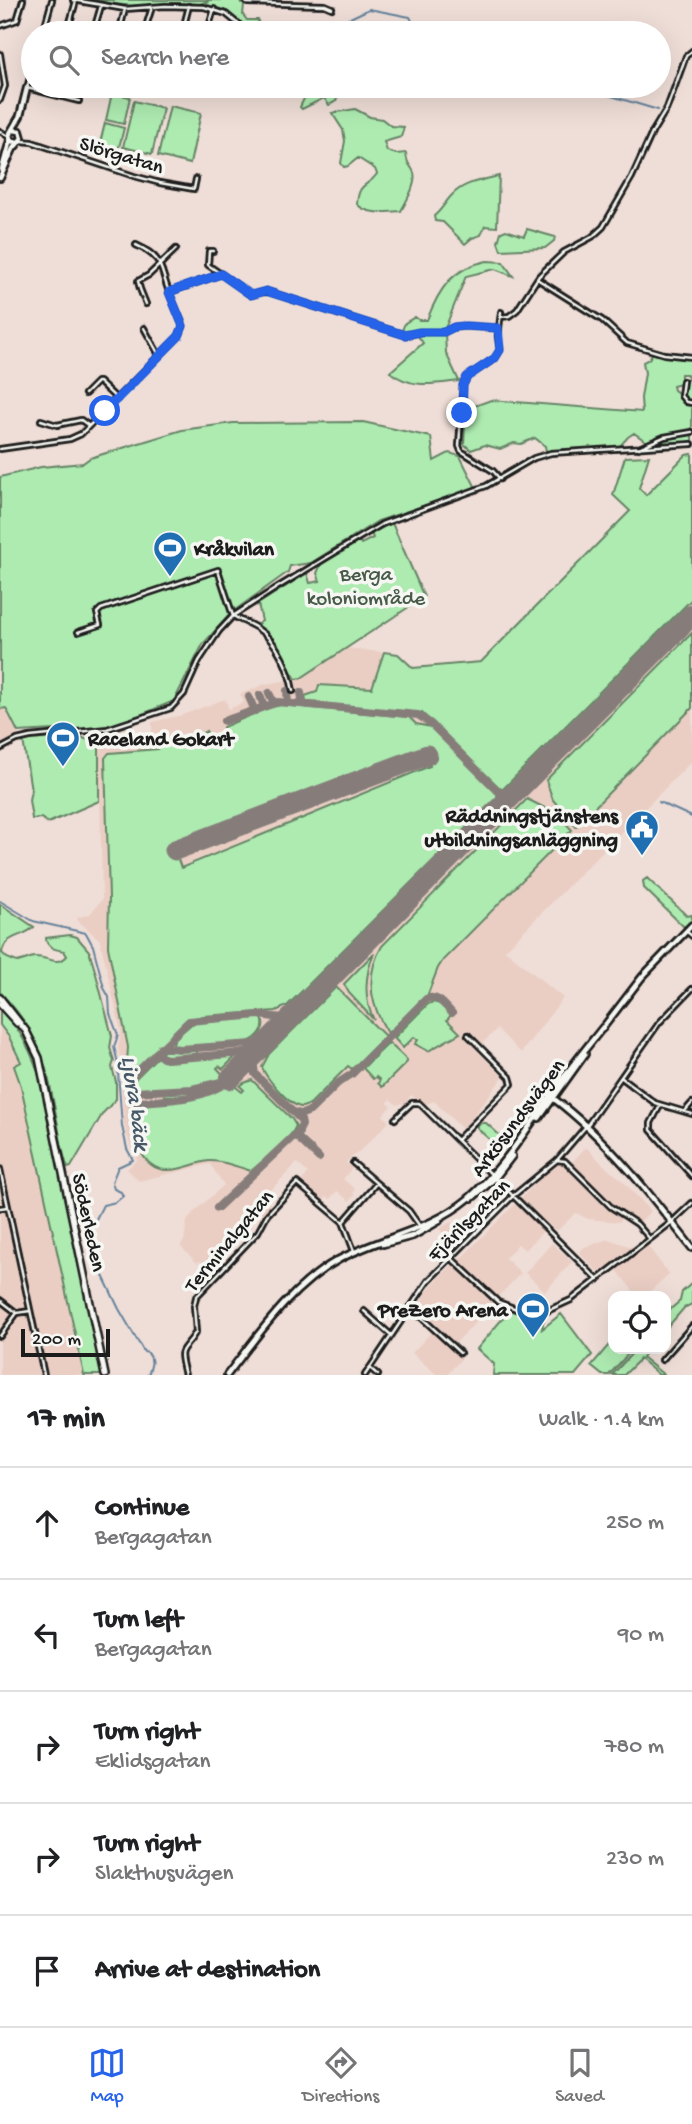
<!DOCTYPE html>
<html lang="en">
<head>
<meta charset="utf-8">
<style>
  :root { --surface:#fff; --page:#f6f6f6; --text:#202124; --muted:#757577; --line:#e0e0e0; --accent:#2563eb }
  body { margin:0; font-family:"Gochi Hand",sans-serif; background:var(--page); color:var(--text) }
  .controls { position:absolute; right:21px; bottom:21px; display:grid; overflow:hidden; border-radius:14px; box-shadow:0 7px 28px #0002 }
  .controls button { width:63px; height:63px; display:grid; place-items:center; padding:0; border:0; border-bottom:2px solid var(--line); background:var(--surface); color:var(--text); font:35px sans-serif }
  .scale { position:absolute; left:21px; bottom:18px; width:89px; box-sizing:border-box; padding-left:7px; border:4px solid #1c1c1c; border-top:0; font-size:19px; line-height:24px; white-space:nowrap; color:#1c1c1c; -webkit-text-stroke:5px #f6f6f2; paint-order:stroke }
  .stop { position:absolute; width:21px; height:21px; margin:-16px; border:5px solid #2563eb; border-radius:50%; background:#fff }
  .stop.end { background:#2563eb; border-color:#fff; box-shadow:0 2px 7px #0008 }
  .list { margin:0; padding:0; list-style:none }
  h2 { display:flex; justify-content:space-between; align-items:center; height:91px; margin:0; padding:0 28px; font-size:30px }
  h2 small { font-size:23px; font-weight:400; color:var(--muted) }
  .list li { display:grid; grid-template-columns:46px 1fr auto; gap:21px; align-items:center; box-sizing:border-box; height:112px; padding:0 28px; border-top:2px solid var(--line) }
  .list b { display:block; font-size:26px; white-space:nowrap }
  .list p { margin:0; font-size:23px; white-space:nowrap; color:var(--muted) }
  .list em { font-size:23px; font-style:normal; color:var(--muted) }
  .icon { flex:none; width:38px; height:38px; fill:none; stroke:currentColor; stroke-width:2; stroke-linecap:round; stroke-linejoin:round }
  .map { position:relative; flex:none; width:692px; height:1375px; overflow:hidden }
  .search { position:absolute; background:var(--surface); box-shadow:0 7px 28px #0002; left:21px; right:21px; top:21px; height:77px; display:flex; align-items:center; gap:18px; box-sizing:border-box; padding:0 24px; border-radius:38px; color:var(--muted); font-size:26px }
  .sheet { height:651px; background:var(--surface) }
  nav { display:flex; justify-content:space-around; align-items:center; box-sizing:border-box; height:98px; border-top:2px solid var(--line); background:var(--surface); font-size:19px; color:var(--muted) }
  nav a { display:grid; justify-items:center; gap:4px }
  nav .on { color:var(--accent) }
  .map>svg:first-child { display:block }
</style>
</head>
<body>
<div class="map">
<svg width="692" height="1375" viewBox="0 0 692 1375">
  <rect width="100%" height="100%" fill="#efded7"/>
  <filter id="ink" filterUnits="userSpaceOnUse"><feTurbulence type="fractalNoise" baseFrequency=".0143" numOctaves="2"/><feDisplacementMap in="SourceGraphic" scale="14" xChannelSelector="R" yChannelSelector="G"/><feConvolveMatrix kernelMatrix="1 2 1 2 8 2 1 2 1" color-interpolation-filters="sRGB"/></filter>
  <g filter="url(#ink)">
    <path fill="#eacec4" d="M692,454V761L505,950L563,998L521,1053L497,1029L480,1046L469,1034L465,1038L503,1077L463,1130L434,1101L424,1105L411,1095L403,1107L402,1103L397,1105L390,1099L388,1103L391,1106L383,1115L389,1122L362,1149L346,1162L352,1168L343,1179L355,1189L353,1193L355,1195L349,1201L337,1191L330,1199L327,1197L323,1201L302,1181L308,1173L297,1163L268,1193L265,1198L271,1206L270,1208L259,1216L252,1210L242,1217L252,1226L237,1241L233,1237L230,1239L234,1243L209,1270L200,1261L197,1263L180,1246L184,1241L187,1221L193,1213L224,1185L210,1164L139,1181L127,1169L137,1160L129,1142L124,1124L120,1055L118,1048L121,1032L100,940L77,920L78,917L90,914L102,899L99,745L152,743V722L182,715L225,699L229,709L244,702L240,694L265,684L301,678L347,648L398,654L413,669L481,662Z
      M5,708L18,732L17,738L0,746V709Z
      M0,1026L8,1037L20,1063L14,1066L21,1086L83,1375H0Z
      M586,1147L610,1171L619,1177L651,1211L640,1222L618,1210L571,1163Z
      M559,1162L565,1163L615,1215L623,1218L619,1222L588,1219L576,1213L557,1231L549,1225L525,1250L518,1244L505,1258L521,1273L496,1299L458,1261L542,1177L541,1175L555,1163Z
      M451,1222L466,1237L457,1247L439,1229Z
      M608,1239L635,1248L604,1272L597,1271L579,1253L584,1247Z
      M552,1243L572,1262L545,1291L525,1273Z
      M647,1245L669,1274L645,1296H637L616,1269Z
      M453,1264L494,1303L451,1348L462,1358L447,1375H437L412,1353L435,1328L415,1310L430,1287Z"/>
    <path fill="#aeebb1" stroke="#658466" stroke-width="2" fill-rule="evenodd" d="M81,0H240L241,3L244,5L243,15L247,20H258L259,33L251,32L232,16L206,6L208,1L200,4L177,3L141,7Z
      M310,86H348L340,92L336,101L329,105L324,98L302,109L300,107Z
      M112,93L130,97L124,124L106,120Z
      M134,101L163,108L152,154L123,147Z
      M170,106L201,113L190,164L158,156Z
      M355,109L370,117L382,119L391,126L404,127L401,137L384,142L387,151L396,154L406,153C407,167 411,164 414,173C417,184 406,202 401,211C386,212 368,216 357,204C359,181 367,188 377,174L375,169L358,158L348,166L344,167L341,163L345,141L343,130L332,113Z
      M105,123L124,128L117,155L98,151Z
      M499,176L497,227L485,226L481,235L472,238L465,244L443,222L435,221L434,216C442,210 445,202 452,195C464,182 483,180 499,176Z
      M527,229L555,237L554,241L545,248L501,250L498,242L501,232L506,230L524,236Z
      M487,261L503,262L513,276L495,269L466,276L446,326L445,331L405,335L401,333L405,323L415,317L419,320H427C439,289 452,268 487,261Z
      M427,333L445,334L446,353L459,381C433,384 411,389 390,372L423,343L418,336Z
      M653,352L692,359V402L685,398L682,392L685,382L689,378L686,374H681V384L673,386L674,390C682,394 682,403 692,405V442L663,444L657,438L647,442L634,433L628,437L619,447L546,451L545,446L535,438L521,444L514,443L500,449L485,445L471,450L464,444L466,405L472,407L491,400L642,412L641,398L645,373L643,362L649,359Z
      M363,422L431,437L434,461L449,453L460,456L476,488L378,521L311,563L290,566L288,572L231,613L203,644L174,701L111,727L18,732L6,708L0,709V477L41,467L83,463L90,458L182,430L233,423Z
      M692,454V599L502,790L422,713L306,702L305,696L317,692L319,685L372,688L384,652L398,654L413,668L481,662L630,511L613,495L625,457L649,456L639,488L646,495L686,455Z
      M392,523L424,597L301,678L296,679L271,639L256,625L262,621L258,604L307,573L310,583L320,581L317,573L322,562L359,540L361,544L373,538L371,533Z
      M692,633V708L576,826L553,800L546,780Z
      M281,705L409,717L416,724L431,727L499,795L287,1006L276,1011L203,1016L186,1020L132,1074L128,1081L126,1077L128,1047L108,947L109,898L105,758L109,753L158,749L163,742L195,738L206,731L211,740L224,734L223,727L268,708ZM423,748L430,766L181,868L172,842Z
      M81,737L99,745V801L48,823L41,818L32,819L29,800L31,790L23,740Z
      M527,799L557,814L572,830L443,960L438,968L426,999L424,998L388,1033C370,1005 365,975 382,946Z
      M647,878L687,916L692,915V923L689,926H683L644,888L643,881Z
      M0,904L34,927C23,938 5,934 2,953L7,958L17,962C23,961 29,958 34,957C47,956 57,967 67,956L64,951C57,950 46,948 46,938L70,935L77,937L89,951L96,974L112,1036L110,1048L114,1061L112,1067L116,1082V1099L103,1113L71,1167L68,1168C62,1154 60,1136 57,1120C46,1063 41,1035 0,992Z
      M374,953C365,974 363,999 374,1020L349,993L344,984Z
      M336,987L385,1036L352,1069L348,1066L311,1103C308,1105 305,1107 301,1107C289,1105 265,1077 262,1067L269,1054Z
      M433,1002L440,1004L451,1015L447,1020L460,1033L428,1051L415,1044L418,1040L414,1037L403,1048L394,1038L428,1004Z
      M0,1006C20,1029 33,1053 41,1082L102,1375H84L21,1086L14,1066L21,1062L9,1037L0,1025Z
      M261,1017C268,1027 258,1038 248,1042L181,1047H173V1045L174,1039L195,1021Z
      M389,1043L407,1060V1062L382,1087L378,1083L380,1080L376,1077L373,1079L363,1068Z
      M194,1050L197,1051V1054C187,1057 171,1059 162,1054L163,1051Z
      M158,1056L163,1060L169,1061L236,1056L223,1069L219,1066L217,1068L226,1078C200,1090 168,1087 139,1090L133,1086L134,1080Z
      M252,1080L292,1119L296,1126C288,1143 266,1158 251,1171C239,1167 221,1160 209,1161C194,1163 180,1171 166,1170C135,1168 134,1125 130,1103C170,1093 191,1109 231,1083L242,1092L244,1090L240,1086L244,1083Z
      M224,1083L198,1095L164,1096L165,1092L200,1090Z
      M481,1123H486L505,1140V1143L497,1146L479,1130L477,1127Z
      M692,1283V1304L684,1308L666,1329V1313L680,1301L682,1292Z
      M507,1310L523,1314H541L544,1318L542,1329L561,1314L592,1355L575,1375H493L494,1364L477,1349L503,1318Z
      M613,1340V1349H623L628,1354L609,1375H602L591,1366Z
      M636,1349H648L642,1357L664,1375H659L640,1359L624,1375H612Z"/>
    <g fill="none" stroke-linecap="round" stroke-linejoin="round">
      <path stroke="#66839d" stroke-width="2" d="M346,20L369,9L410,17L418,33
        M578,86L658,110
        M659,802L692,817
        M0,901L33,921L86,933L93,946L104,988L109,997L110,1014L118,1035L114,1047L117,1059L122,1126L127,1149L133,1160L118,1167L112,1182L114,1189L121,1192L123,1196L116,1202L103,1205L93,1225L94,1257L119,1309L144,1352L148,1353C154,1360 151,1367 148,1375"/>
      <path stroke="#867d7a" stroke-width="8" d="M287,691L288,703
        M269,693L274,703
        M301,693L303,704
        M260,695L264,707
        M249,697L255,711
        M224,721L278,702L418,715L431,724L500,793L501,804L488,820
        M498,791C511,797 520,787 529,779
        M161,1047L180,1049L266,1043
        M156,1053L163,1058L167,1059L257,1052
        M231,1079C203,1101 168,1100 134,1102L130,1100C127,1091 128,1084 133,1076L189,1021L259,1015L290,1019
        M128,1089L134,1092L192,1089L221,1082
        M295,1113L302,1114L310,1111L338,1083L352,1074L426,999C438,994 445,1006 452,1013
        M299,1132L298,1138L319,1158
        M217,1208L299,1131L302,1125L301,1120L255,1074L253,1060L260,1049"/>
      <path stroke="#867d7a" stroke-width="21" d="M175,850L427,755
        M230,1079L692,615"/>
      <g stroke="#1c1c1c" stroke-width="8">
        <path id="minor" d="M73,0L125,9L165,6L204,7L226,14L249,33
          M244,0L247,3L325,5L332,8
          M0,26L17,20L23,0
          M43,33L52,0
          M67,33L76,1
          M93,33L101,6
          M119,33L125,9
          M144,33L152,7
          M182,33L189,6
          M207,33L214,9
          M233,33L238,23
          M0,54L5,86L0,100
          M33,66L27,88L79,101
          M243,88L244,86
          M0,131L9,137
          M22,141L32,142L134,176L160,183L194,189L196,179
          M136,245C164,258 159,266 169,292L221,274L251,295L266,291L405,335L420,332H444L454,327L465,326L498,328
          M213,251H209L208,265L221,274
          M537,279L602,320L627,343L664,354L692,357
          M146,304L140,289L138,281L149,275L176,249
          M501,317L509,316L517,310L539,276L564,252L592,237L603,227L632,177L653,131L667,108L686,56L692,51
          M144,328L159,355
          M683,381L681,396L686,402L692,403
          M85,394L97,382H99L117,399
          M41,420L57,425L81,420L89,426
          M639,448L664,437L692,432
          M0,449L70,439L81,434L179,336L183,326L169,292
          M500,479L493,471L461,451L459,446L463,385L467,377L495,358L500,350L498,336L501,312
          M78,632L100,625L97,613L101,609L218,570L233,616C242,621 251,624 258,629C278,642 289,669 293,691
          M0,749L17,740L30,737L107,729L171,708L184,694L199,661L219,631L233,616L278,587L382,524L486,486L534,458L551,453L692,444
          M686,931L692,936
          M622,1078L655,1103L692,1114
          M660,1106L651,1123V1130L692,1176
          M685,1111L692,1103
          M395,1119L412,1103H419L491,1174
          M457,1140L512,1084L510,1077L468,1035
          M557,1160L565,1161L611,1207L637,1224L650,1239
          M353,1163L409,1211L419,1225
          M0,1169L44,1375
          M496,1179L598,1280
          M0,1208L8,1207
          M343,1222L375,1185
          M441,1246L452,1257
          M451,1258L498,1302L522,1311H547L571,1300L672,1222L692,1203
          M0,1300L17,1313L30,1311
          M410,1307L460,1353
          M364,1311L391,1335
          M0,1336L17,1313
          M662,1360L692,1326
          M370,1368L378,1375
          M185,1375C177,1344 182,1355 196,1332L194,1306L196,1297L258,1232L267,1215L297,1183L343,1222L354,1251
          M365,1375L428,1281L513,1196L557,1160L588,1124L659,1023L692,989"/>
      </g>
      <g stroke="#1c1c1c" stroke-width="10">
        <path id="secondary" d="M18,142L11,141L9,135L20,116L27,88
          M2,169L10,140
          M0,178L13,149L22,138L20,131L13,130
          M602,1029L642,977L692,925
          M553,1098C607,1139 651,1195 692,1248
          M539,1118L585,1054
          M472,1198L495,1178L512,1156
          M383,1244L413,1236L439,1221
          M227,1375C259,1334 291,1286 338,1260C380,1237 430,1231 468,1199C500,1171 524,1134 548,1099C565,1074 584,1051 603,1027"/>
      </g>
      <g stroke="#1c1c1c" stroke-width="10">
        <path id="primary" d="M0,998L26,1031L39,1058L105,1375
          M0,1004L17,1023"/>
      </g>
      <use href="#minor" stroke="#f6f6f2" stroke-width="2.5"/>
      <use href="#secondary" stroke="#f6f6f2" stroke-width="4.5"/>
      <use href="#primary" stroke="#f6f6f2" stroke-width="5"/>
    </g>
  </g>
  <g fill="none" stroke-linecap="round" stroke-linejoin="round" filter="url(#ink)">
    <path stroke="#2563eb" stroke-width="9" d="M105,411L179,336L183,326L169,292L221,274L251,295L266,291L405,335L420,332H444L454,327L465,326L498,328L500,350L495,358L467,377L463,385L462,413"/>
  </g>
  <defs>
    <g id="stadium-pin" transform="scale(1.75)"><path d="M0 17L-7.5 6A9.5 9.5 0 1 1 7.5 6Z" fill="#1f6fb2" stroke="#f6f6f2"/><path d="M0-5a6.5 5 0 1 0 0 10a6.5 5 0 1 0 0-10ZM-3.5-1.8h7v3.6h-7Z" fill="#fff"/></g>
    <g id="civic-pin" transform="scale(1.75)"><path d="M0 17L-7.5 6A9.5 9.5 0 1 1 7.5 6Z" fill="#1f6fb2" stroke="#f6f6f2"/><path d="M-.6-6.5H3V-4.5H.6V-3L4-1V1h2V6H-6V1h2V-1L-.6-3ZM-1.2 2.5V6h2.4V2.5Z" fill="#fff"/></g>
  </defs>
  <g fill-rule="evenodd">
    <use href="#stadium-pin" x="170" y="548"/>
    <use href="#stadium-pin" x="63" y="738"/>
    <use href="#civic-pin" x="642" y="827"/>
    <use href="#stadium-pin" x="533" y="1309"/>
  </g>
  <g text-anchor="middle" stroke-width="7" stroke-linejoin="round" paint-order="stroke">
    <g font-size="21" fill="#1c1c1c" stroke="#f6f6f2">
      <text transform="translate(122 154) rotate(17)" y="7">Slörgatan</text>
      <text transform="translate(517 1117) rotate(-53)" y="7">Arkösundsvägen</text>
      <text transform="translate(468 1219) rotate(-45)" y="7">Fjärilsgatan</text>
      <text transform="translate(90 1222) rotate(78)" y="7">Söderleden</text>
      <text transform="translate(228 1240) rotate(-50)" y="7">Terminalgatan</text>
    </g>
    <g font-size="21" font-weight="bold" fill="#1c1c1c" stroke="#f6f6f2" text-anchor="start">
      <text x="194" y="555">Kråkvilan</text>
      <text x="88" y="745">Raceland Gokart</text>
      <text x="618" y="822" text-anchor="end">Räddningstjänstens<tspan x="618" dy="24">utbildningsanläggning</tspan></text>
      <text x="508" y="1316" text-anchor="end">PreZero Arena</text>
    </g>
    <g font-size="21" fill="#485a49" stroke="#f6f6f2">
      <text x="366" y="580">Berga<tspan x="366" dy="24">koloniområde</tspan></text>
    </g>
    <g font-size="23" font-style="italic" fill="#475867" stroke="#f6f6f2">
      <text transform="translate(137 1103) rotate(82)" y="8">Ljura bäck</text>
    </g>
  </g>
</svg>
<div class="controls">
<button><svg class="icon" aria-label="locate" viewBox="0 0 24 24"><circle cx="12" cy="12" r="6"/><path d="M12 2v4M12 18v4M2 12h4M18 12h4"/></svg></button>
</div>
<div class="scale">200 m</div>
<div class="stop" style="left:105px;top:411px"></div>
<div class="stop end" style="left:462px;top:413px"></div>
<div class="search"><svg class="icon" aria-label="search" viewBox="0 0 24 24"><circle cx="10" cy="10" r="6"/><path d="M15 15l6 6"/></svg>Search here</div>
</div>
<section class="sheet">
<h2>17 min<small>Walk · 1.4 km</small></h2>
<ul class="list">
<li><svg class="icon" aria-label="ahead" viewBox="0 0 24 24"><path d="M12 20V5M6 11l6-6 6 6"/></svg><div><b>Continue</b><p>Bergagatan</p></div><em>250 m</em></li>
<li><svg class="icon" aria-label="left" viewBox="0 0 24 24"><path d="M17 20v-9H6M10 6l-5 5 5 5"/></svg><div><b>Turn left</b><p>Bergagatan</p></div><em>90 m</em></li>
<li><svg class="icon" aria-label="right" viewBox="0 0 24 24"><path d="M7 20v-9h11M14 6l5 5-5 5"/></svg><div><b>Turn right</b><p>Eklidsgatan</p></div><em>780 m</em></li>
<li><svg class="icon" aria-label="right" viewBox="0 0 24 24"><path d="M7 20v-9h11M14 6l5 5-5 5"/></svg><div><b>Turn right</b><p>Slakthusvägen</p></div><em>230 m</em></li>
<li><svg class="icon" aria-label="arrive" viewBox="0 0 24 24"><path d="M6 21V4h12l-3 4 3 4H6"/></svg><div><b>Arrive at destination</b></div></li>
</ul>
</section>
<nav>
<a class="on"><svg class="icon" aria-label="map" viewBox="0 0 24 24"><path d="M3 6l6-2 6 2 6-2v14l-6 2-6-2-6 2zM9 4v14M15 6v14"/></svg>Map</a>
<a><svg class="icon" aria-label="directions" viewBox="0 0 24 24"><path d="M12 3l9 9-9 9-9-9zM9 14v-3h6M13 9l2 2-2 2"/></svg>Directions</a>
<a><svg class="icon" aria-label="saved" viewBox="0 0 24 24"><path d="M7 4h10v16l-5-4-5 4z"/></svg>Saved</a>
</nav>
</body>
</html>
